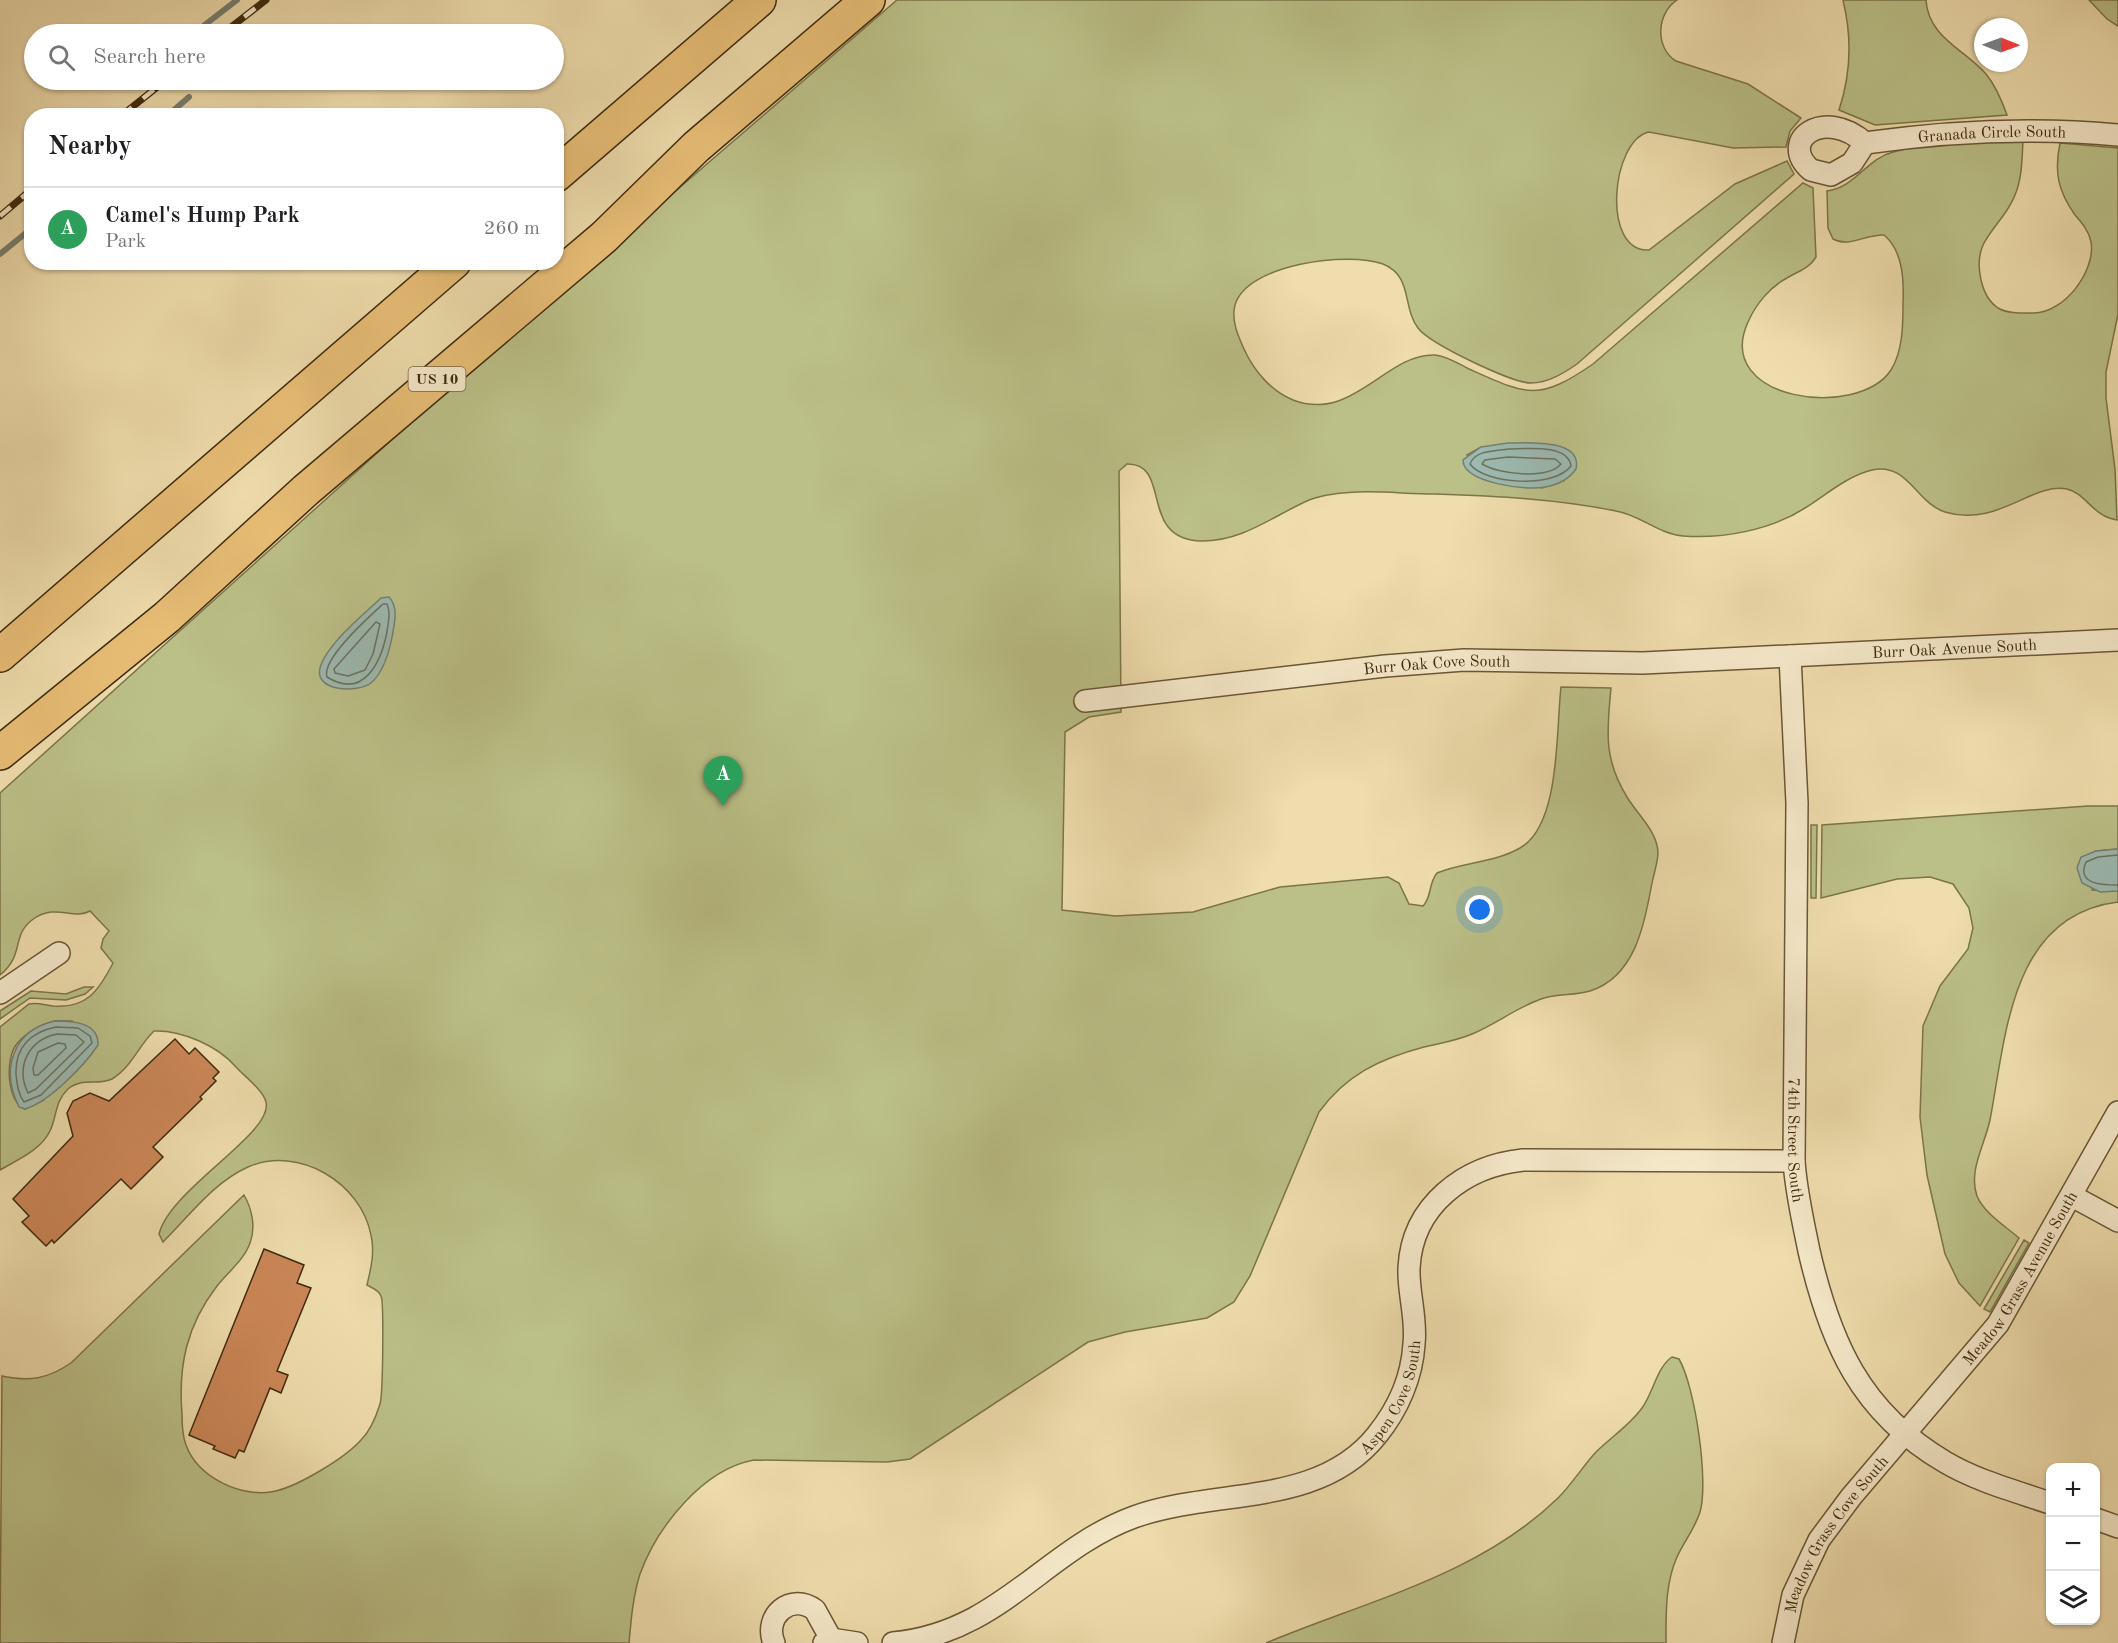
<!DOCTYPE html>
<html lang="en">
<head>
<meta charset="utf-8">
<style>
  :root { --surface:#fff; --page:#f6f6f6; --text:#202124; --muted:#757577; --line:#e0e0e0; --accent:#8f2418 }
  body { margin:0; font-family:"Old Standard TT",serif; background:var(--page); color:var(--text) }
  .controls { position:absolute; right:18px; bottom:18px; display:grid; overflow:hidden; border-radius:12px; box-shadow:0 2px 4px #0004 }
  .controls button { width:54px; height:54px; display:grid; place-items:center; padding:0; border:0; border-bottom:2px solid var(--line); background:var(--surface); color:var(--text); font:30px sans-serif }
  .compass { position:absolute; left:1974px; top:18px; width:54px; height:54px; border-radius:50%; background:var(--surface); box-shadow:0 2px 4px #0004; rotate:91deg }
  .you { position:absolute; left:1480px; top:910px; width:21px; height:21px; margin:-15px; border:4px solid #fff; border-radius:50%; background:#1a73e8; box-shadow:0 0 0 9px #1a73e833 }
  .badge { display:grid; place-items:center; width:39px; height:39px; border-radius:50%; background:var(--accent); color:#fff; font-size:20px; font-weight:700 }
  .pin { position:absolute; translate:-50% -50px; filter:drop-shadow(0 2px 3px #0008) }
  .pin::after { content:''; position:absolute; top:32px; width:21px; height:18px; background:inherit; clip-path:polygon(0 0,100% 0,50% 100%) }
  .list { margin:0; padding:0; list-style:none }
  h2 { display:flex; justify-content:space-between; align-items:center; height:78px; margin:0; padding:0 24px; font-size:26px }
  h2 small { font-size:20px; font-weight:400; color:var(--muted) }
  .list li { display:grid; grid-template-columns:39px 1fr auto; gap:18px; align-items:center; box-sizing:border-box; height:84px; padding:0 24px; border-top:2px solid var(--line) }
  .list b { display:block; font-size:22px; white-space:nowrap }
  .list p { margin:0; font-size:20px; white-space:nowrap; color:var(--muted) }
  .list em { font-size:20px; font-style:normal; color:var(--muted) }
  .icon { flex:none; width:33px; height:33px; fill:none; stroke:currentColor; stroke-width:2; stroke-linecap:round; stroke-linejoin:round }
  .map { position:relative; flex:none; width:2118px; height:1643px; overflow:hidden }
  .search { position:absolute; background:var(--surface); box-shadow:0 2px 4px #0004; left:24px; top:24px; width:540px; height:66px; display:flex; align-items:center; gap:15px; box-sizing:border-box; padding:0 21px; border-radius:33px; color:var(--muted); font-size:22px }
  .panel { position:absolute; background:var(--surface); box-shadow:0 2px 4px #0004; left:24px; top:108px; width:540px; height:162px; border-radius:24px }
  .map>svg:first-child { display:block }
</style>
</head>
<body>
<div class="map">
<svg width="2118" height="1643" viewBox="0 0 2118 1643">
  <rect width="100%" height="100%" fill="#efddad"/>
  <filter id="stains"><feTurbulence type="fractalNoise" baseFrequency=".00333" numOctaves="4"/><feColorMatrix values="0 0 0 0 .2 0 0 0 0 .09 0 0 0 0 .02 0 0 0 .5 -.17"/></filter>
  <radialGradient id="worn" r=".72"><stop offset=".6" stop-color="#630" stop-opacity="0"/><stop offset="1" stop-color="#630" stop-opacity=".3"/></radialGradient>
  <path fill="#bbc088" stroke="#7c754a" stroke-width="1.5" fill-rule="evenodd" d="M897,0H1677C1656,14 1655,48 1676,61L1748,84L1801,118L1790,131L1786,147L1733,148L1649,132C1611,140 1601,253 1649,250L1735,184L1787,161L1794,174L1577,364C1564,373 1548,383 1531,383C1512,383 1430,344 1418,328C1402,307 1413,276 1383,264C1348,251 1247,264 1235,305C1231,320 1238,336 1244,349C1254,371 1271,391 1293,400C1353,423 1386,353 1435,355C1447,356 1459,364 1469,369C1527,395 1538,402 1593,364L1803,183L1813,188L1816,257C1809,269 1798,271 1787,278C1770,287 1756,304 1748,322C1712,401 1858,420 1891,370C1903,351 1903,324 1903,303C1904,280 1903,251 1884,235C1866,234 1849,248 1833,239L1828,228L1827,191C1856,187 1866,159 1893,152C1933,141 1983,142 2023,141C2022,159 2022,179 2015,195C2008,214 1992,227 1983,245C1975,263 1980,296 1998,308C2008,314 2023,313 2034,313C2064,313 2096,271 2091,242C2089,231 2082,223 2075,215C2058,191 2054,172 2060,143L2118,148V314L2106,372V398L2115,469L2117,520C2093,517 2086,493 2067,489C2032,482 1997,528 1945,512C1916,503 1908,462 1872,470C1847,476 1826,495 1805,508C1771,530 1723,539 1683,536C1659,534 1640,515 1616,511C1557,499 1496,496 1435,494C1409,494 1383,491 1358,492C1342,493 1324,494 1309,500C1273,516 1243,541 1202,541C1137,540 1173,463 1127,464L1119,471L1121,712L1089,717L1065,732L1062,910L1115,916L1193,912L1280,887L1388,877L1399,883L1409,904L1423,906C1432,897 1428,884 1437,873C1463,862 1494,863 1520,848C1561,825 1556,728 1561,687L1611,688C1607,731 1603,758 1627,797C1637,814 1657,831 1658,852C1658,863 1653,876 1651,888C1644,927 1634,977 1590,991C1574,996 1557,993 1541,999C1516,1008 1496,1024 1472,1034C1456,1041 1440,1043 1424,1047C1379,1059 1346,1075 1319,1112L1250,1276L1234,1302L1207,1318L1125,1332L1088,1342L910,1459L887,1462L754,1460C703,1469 657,1527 640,1574C633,1596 631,1620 629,1643H0L2,1376C30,1382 47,1379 71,1363L244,1195C252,1209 256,1227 250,1243C244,1260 228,1272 217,1286C187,1325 178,1365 182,1414C182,1424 182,1435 186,1445C198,1478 243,1499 276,1491C300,1485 345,1458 361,1440C371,1430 376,1417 380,1404C383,1395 384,1301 381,1296C379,1290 372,1288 367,1285C371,1268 375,1252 371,1235C361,1183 299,1145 248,1167C214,1182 189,1216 163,1242L159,1234C170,1189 274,1133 266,1102C263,1090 244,1076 236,1067C218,1046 182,1030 154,1031C139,1045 131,1068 112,1079C98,1086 82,1077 68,1089C55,1101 57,1116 50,1131C41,1150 17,1160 0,1170V1027L29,1004C38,1002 44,1005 53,1006C87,1009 99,990 113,963L101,948L103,939L109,931L90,911C73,921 56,902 32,920C11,936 25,955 0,975V793L497,345ZM1481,447L1563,481L1542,488L1467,455ZM55,1021H72L44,1100L25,1109C7,1102 5,1060 16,1045C24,1034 42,1024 55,1021Z
    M1843,0H1926C1928,37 1964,49 1986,74C1996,86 2002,101 2007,115L1875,125L1839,110C1851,74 1852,37 1843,0Z
    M2089,0H2118V26L2107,19Z
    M2088,806H2118V849L2096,851L2092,890L2118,891V902C2010,915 2006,1037 1990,1120C1985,1144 1968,1171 1977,1196C1984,1213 2005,1226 2019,1238L1980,1306L1959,1283L1945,1254L1927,1175L1920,1117L1923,1026L1940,986L1968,949L1973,928L1969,908L1953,884L1930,877L1897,879L1821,898L1822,825Z
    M1811,825H1817L1816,898H1811Z
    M84,987H93L85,994L66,1000L30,998L0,1019V1011L31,991L66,994Z
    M2024,1240L2029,1243L1990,1312L1984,1309Z
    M1672,1357L1679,1359C1695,1386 1709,1482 1700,1512C1695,1528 1684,1542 1677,1557C1665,1584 1666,1614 1666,1643H1266C1366,1601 1478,1576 1558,1498C1572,1484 1583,1466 1596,1452C1611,1437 1630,1425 1642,1408C1653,1393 1657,1367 1672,1357Z"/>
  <path fill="#9cbab2" stroke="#768070" stroke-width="1.5" d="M1508,443C1525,443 1583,438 1576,469C1569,479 1557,485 1545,487C1527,491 1463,483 1463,460L1481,447Z
    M389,597C398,607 395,620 393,632C390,649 384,672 371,683C358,693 314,692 320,668C327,644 364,614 381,598Z
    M2118,849V891L2100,892L2082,883L2077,868L2081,857L2096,851Z
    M55,1021C72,1021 99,1022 98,1045C84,1066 49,1102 25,1109L19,1107C0,1069 13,1030 55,1021Z"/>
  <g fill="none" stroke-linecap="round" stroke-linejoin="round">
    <path stroke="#6d725f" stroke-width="1.5" d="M1508,449C1524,449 1568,443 1571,466C1554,489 1484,484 1470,464C1475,450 1495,451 1508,449Z
      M1508,457L1555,459L1561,464C1547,480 1498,474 1482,464L1485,460Z
      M383,604H387C391,613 388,622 387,632C381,662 364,700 327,677C321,659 370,616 383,604Z
      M376,622L380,624L373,654L365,670L348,676L335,673L334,669Z
      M2118,855L2098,857L2086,862C2076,885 2103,885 2118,885
      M56,1027L78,1028L90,1036L92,1043L41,1095L24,1102C18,1094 17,1084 16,1074C15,1047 31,1032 56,1027Z
      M57,1034L76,1035L84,1042L36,1089L28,1093C15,1066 29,1040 57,1034Z
      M58,1043L65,1044L66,1048L38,1075H34L33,1068L38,1052Z"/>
    <path stroke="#768070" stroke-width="6" d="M193,34L237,0
      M167,116L189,97
      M0,254L32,228"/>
  </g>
  <path fill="#cc8758" stroke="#3e2a0c" stroke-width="1.5" d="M175,1039L189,1054L195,1048L219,1072L213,1078L216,1081L200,1097L202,1099L153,1147L163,1157L131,1189L121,1179L54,1243L52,1240L46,1246L22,1222L29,1216L13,1199L73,1136L67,1113L73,1101L90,1093L109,1101Z
    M264,1249L304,1265L297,1283L311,1288L277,1371L288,1375L281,1393L270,1388L244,1452L239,1450L235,1458L213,1449L215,1446L189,1435Z"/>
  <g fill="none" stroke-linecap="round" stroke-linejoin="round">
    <g stroke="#6a5734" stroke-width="24">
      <g id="minor">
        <path id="s1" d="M1865,143L1852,163L1831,175L1811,170C1777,141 1824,106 1865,143C1949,131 2033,127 2118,135"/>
        <path id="s2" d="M1790,656L1797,803L1794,1161C1796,1192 1803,1221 1809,1251C1830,1342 1860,1412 1945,1462C1977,1481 2015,1491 2050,1503"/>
        <path id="s3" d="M1085,701L1385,666L1464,660L1643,663L2118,640"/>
        <path d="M0,993L59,953"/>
        <path d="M2072,1196L2118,1221"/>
        <path d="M2096,1519L2118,1527"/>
        <path d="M774,1643C763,1616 791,1592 815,1610L831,1639"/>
        <path d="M824,1643L831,1639L857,1643"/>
        <path id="s4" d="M893,1643C1000,1633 1044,1550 1134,1517C1214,1488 1319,1508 1377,1435C1398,1409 1412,1377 1414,1344C1417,1318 1408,1293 1409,1268C1412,1205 1465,1166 1523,1160L1794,1161"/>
        <path id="s5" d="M1783,1643L1793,1595L1819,1540L1851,1497L1998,1324L2118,1112"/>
      </g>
    </g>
    <g stroke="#3e2a0c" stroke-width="36">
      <path id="motorway" d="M556,175L759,0
        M0,655L454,262
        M0,753L167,617L306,490L604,237L696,147L868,0"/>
    </g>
    <use href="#minor" stroke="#f5e9ca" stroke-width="21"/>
    <use href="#motorway" stroke="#e8be76" stroke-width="33"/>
    <g stroke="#3e2a0c" stroke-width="7">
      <path id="rail" d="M222,34L266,0
        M121,116L166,80
        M0,216L32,189"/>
    </g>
    <use href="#rail" stroke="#f5e9ca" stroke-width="4.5" stroke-dasharray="14" stroke-linecap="butt"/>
  </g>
  <g text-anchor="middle" stroke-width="4.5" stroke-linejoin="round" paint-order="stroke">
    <rect fill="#f5e9ca" stroke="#756345" stroke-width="1.5" x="408.5" y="367" width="57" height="24" rx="4.5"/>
    <g font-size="15" font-weight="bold" fill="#3e2a0c">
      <text x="437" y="384">US 10</text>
    </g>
    <g font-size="16" fill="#3e2a0c" stroke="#f5e9ca">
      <text dy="6" stroke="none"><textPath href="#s1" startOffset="302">Granada Circle South</textPath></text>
      <text dy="6" stroke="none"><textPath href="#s3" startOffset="872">Burr Oak Avenue South</textPath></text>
      <text dy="6" stroke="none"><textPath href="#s3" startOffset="354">Burr Oak Cove South</textPath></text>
      <text dy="6" stroke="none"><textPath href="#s2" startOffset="484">74th Street South</textPath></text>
      <text dy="6" stroke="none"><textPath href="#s5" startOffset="441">Meadow Grass Avenue South</textPath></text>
      <text dy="6" stroke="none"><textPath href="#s4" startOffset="578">Aspen Cove South</textPath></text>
      <text dy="6" stroke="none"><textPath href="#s5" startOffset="123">Meadow Grass Cove South</textPath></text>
    </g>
  </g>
  <rect width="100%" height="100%" filter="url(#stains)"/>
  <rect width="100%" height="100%" fill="url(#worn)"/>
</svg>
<div class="controls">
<button>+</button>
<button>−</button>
<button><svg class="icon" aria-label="layers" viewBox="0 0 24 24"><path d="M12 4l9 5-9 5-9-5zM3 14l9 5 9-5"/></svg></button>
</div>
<svg class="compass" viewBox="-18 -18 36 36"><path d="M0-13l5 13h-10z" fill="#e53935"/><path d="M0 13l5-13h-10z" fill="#757577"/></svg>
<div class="you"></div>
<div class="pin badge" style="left:723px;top:806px;background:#2e9e5b">A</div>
<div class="search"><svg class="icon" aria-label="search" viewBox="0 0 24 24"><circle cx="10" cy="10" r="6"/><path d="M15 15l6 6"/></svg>Search here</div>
<section class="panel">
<h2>Nearby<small></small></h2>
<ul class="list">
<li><span class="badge" style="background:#2e9e5b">A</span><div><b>Camel's Hump Park</b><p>Park</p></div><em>260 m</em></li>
</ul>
</section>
</div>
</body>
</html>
